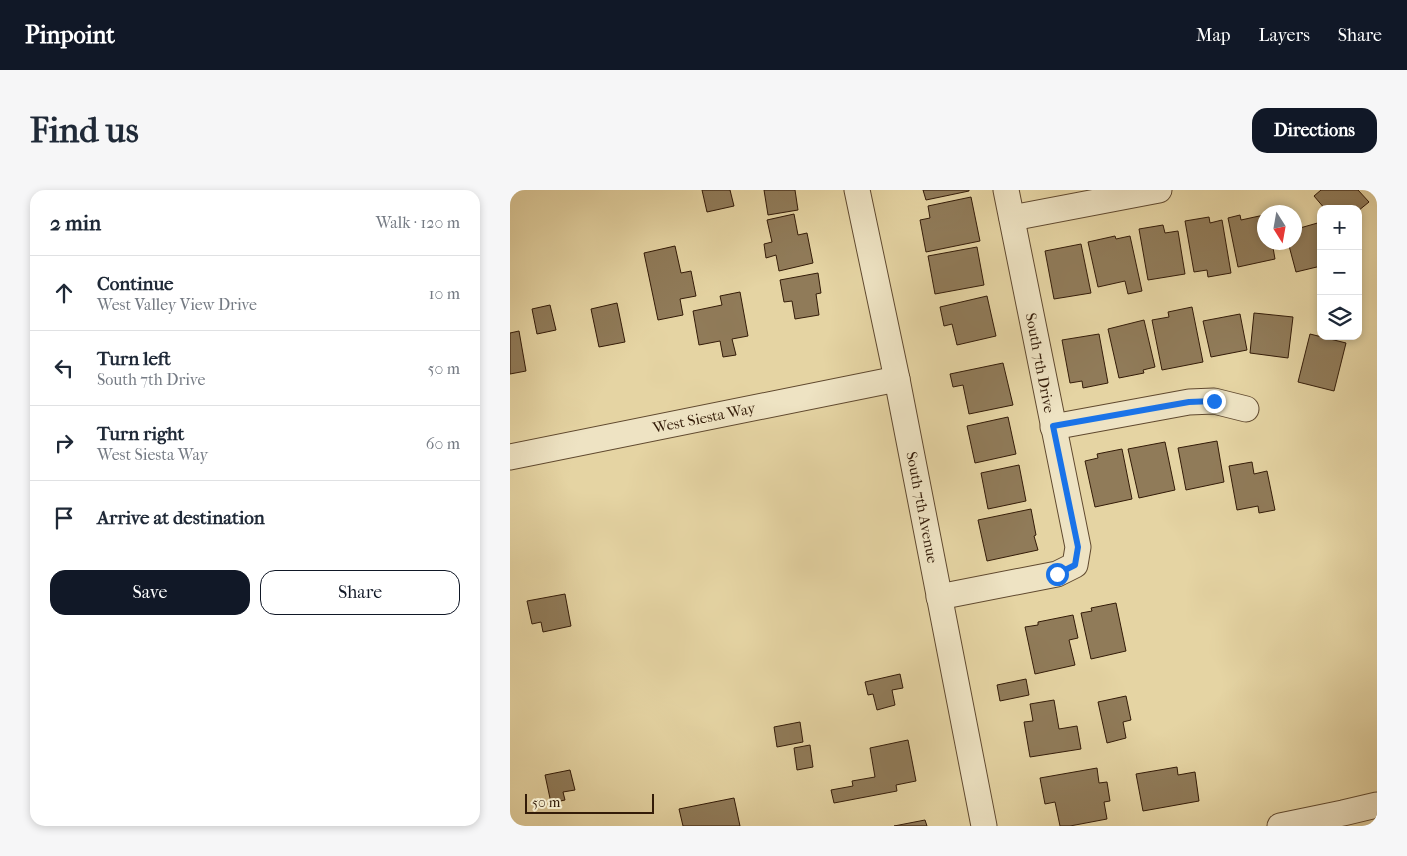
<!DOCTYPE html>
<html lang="en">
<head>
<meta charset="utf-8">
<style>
  :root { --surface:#fff; --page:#f6f6f7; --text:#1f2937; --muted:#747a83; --line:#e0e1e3; --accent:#111827 }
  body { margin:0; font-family:"IM FELL French Canon",serif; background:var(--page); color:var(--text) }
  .controls { position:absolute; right:15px; top:15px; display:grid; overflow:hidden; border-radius:10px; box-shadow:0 2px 8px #0003 }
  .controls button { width:45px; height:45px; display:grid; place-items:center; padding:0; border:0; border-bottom:1px solid var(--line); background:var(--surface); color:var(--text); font:25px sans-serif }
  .compass { position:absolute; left:747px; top:15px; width:45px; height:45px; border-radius:50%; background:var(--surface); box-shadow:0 2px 8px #0003; rotate:169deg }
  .scale { position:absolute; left:15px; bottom:12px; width:129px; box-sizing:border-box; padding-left:5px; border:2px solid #331b08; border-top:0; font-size:14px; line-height:18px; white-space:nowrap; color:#331b08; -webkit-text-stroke:4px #eee3c3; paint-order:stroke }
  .stop { position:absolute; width:15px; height:15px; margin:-11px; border:4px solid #1a73e8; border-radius:50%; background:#fff }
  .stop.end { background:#1a73e8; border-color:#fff; box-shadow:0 1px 5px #0008 }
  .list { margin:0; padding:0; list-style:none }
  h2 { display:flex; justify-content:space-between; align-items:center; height:65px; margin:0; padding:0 20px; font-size:21px }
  h2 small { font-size:16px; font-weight:400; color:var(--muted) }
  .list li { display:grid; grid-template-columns:32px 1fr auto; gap:15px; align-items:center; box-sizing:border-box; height:75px; padding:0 20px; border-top:1px solid var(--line) }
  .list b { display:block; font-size:19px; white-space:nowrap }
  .list p { margin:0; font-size:16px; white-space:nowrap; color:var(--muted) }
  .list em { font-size:16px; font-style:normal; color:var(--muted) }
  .actions { display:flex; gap:10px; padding:15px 20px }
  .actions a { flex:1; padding:11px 0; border:1px solid var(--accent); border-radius:15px; text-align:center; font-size:18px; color:var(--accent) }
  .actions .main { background:var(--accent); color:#fff }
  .icon { flex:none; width:28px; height:28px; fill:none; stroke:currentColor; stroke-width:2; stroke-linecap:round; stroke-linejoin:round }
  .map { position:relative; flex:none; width:867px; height:636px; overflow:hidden; border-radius:15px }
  header { display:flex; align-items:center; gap:30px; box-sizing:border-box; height:70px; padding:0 25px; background:var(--accent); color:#fff }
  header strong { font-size:24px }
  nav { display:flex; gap:28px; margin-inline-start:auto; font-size:18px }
  .intro { display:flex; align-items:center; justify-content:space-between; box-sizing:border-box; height:120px; padding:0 30px }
  h1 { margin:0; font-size:35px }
  .button { padding:12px 22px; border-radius:15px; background:var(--accent); color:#fff; font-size:18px; font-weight:700 }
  main { display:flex; gap:30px; padding:0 30px }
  aside { flex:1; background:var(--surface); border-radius:15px; box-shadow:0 2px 8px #0003 }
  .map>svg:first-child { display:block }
</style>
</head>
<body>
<header>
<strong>Pinpoint</strong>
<nav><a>Map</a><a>Layers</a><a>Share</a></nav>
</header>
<div class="intro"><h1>Find us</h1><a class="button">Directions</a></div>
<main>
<aside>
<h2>2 min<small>Walk · 120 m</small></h2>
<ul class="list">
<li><svg class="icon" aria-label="ahead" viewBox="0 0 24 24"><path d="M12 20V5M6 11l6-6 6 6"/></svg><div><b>Continue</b><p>West Valley View Drive</p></div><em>10 m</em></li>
<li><svg class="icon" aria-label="left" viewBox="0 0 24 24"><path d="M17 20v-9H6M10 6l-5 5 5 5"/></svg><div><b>Turn left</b><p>South 7th Drive</p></div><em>50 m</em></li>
<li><svg class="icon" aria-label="right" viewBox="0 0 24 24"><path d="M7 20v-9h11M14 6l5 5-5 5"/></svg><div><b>Turn right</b><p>West Siesta Way</p></div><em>60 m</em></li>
<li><svg class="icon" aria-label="arrive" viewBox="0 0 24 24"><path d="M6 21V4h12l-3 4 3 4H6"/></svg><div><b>Arrive at destination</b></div></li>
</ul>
<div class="actions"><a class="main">Save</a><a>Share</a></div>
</aside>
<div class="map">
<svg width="867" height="636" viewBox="0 0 867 636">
  <rect width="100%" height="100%" fill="#e5d4a3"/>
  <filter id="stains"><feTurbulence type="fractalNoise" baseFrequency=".004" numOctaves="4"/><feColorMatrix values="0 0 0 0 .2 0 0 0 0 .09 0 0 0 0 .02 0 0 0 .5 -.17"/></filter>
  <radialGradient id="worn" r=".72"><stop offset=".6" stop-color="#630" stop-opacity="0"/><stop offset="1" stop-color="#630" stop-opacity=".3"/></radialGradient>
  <path fill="#907b59" stroke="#331b08" d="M192,0H220L224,16L197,22Z
    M254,0H285L288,20L258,25Z
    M413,0H459V1L416,10Z
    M811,0H848L859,12L848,21V19H815L804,6Z
    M461,7L470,51L416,62L410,30L420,28L418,16Z
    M284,24L288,45L297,43L303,73L269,81L266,65L256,68L254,54L262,52L257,30Z
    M730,25L731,30L754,25V52H762L765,69L728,77L718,28Z
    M787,26L790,38L811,32V76L786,82L778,52H784V27Z
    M699,27L700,33L712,30L721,83L698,87L697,80L684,82L675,31Z
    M653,35L655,43L668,41L675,84L638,90L629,39Z
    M605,46L606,49L620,46L632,101L618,104L615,91L588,97L578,52Z
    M571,54L581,103L544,109L535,61Z
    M165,56L171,83L181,81L186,106L170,109L173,125L148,130L134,63Z
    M467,57L474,95L425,104L418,66Z
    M308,83L311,103L306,104L309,125L285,129L282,111L274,112L270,90Z
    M230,102L238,146L222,149L226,165L213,167L210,151L189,155L183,121L212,115L210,106Z
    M477,106L486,146L447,155L442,134L434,136L430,117Z
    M107,113L115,152L89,157L81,119Z
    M40,115L46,140L27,144L22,119Z
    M682,117L693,172L652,180L642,130L659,127L658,122Z
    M744,123L783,127L778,168L740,163Z
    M730,124L737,160L701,167L693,131Z
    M634,130L645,177L633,180L634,183L609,188L598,139Z
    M9,141L16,181L0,184V143Z
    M589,144L598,193L573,198L572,191L560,193L552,150Z
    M800,144L836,153L824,201L788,192Z
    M493,173L503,215L459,224L453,195L443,197L440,184Z
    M498,227L506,264L465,273L457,236Z
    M707,251L714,292L676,300L668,258Z
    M655,252L665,300L629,308L618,259Z
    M612,259L622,309L585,317L575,271L588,268L587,264Z
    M742,272L744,284L757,281L765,320L749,323L748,316L727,320L719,276Z
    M509,275L516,311L478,319L471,283Z
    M521,319L526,345L524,346L528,360L477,371L468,330Z
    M55,404L61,436L33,442L31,432L22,434L17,411Z
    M606,413L616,461L581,469L571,423L582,421L581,418Z
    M563,425L568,448L559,450L565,475L525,484L515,437L528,435V432Z
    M390,484L393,498L382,500L385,515L367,520L363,504L358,505L355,492Z
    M516,489L519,505L490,511L487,495Z
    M616,506L621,530L613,532L616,548L597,553L588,512Z
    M544,510L549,539L567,536L571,559L520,567L514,532L523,531L520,514Z
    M290,532L293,552L267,557L264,537Z
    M398,550L406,591L386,595L387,601L324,613L321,600L343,596L342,591L365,587L360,558Z
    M300,555L303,577L287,580L284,558Z
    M667,577L668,585L685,582L689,611L633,621L626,584Z
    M587,578L589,593L597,592L600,611L594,612L597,629L560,636H550L545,612L535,614L530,588Z
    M60,580L65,600L53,602L55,610L41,613L35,585Z
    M224,608L230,636H173L169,619Z
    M415,630L417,636H384Z"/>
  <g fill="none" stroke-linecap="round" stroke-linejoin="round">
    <g stroke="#60492f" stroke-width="27">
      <g id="minor">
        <path id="s1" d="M347,0L387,189L474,636"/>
        <path d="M502,28L649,0"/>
        <path d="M543,237L679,212L704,211L736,219"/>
        <path id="s2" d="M0,267L387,189"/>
        <path d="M429,407L547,384L565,375L568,357L496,0"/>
        <path d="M770,636L833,623L867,615"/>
      </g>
    </g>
    <use href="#minor" stroke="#eee3c3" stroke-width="25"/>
  </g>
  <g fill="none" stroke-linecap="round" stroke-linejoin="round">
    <path stroke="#1a73e8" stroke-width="6" d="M547,384L565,375L568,357L543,236L679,212L704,211"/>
  </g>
  <g text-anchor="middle" stroke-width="4" stroke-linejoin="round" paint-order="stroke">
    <g font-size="15" fill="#331b08" stroke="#eee3c3">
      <text transform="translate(530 173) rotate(79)" y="5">South 7th Drive</text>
      <text dy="5" stroke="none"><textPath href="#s2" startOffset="198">West Siesta Way</textPath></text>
      <text dy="5" stroke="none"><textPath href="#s1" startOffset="324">South 7th Avenue</textPath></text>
    </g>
  </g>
  <rect width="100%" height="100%" filter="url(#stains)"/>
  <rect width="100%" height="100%" fill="url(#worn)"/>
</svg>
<div class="controls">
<button>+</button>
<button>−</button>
<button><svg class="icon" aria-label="layers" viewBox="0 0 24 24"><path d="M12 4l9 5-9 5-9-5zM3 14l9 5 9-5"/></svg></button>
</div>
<svg class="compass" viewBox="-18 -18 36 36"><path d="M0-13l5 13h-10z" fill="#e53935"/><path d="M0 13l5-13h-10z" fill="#747a83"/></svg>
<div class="scale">50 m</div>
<div class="stop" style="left:547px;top:384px"></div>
<div class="stop end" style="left:704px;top:211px"></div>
</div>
</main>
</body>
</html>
